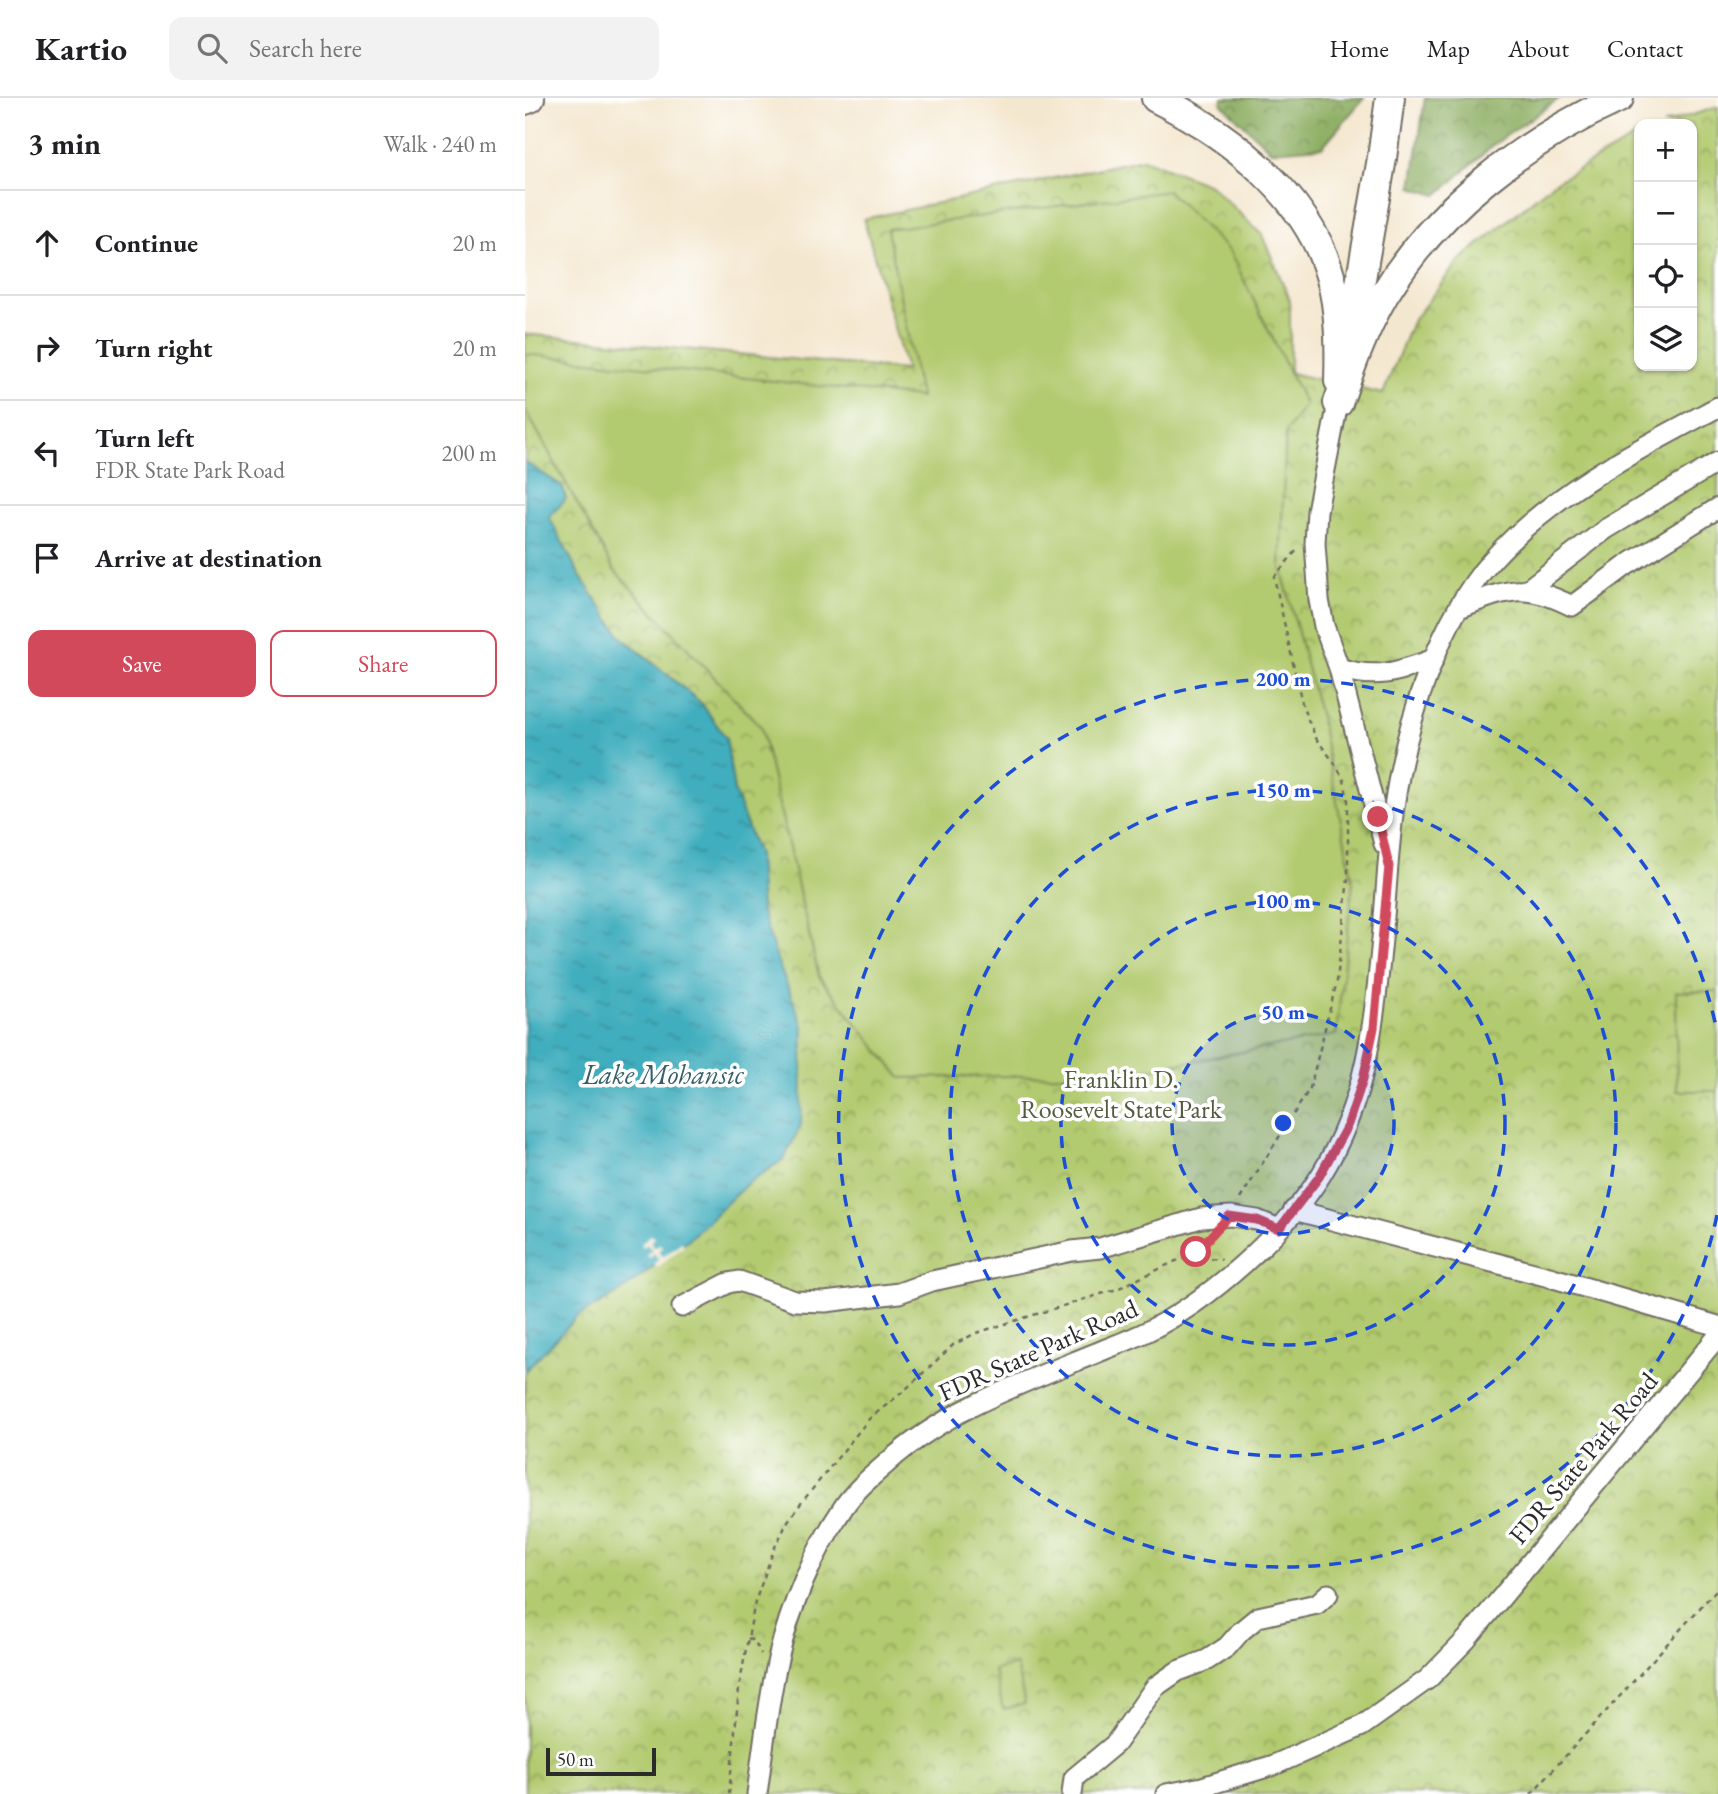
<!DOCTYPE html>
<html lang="en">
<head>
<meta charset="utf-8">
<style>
  :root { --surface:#fff; --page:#f2f2f2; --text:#202124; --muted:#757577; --line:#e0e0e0; --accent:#d1495b }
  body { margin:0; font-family:"EB Garamond",serif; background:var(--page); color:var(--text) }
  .controls { position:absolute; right:21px; top:21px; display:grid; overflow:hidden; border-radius:14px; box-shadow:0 2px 5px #0004 }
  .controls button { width:63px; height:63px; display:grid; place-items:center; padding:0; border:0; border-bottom:2px solid var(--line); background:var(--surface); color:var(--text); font:35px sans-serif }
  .scale { position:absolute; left:21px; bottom:18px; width:110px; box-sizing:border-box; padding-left:7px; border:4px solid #2b2b2b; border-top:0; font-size:19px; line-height:24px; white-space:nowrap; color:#2b2b2b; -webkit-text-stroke:5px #fff; paint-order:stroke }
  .stop { position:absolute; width:21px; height:21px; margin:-16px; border:5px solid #d1495b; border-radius:50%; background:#fff }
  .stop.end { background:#d1495b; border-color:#fff; box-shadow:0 2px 7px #0008 }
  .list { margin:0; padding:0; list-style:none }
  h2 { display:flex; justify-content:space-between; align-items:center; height:91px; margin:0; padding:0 28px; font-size:30px }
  h2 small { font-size:23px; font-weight:400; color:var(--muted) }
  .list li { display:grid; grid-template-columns:46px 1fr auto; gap:21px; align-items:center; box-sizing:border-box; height:105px; padding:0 28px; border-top:2px solid var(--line) }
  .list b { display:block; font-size:26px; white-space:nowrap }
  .list p { margin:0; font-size:23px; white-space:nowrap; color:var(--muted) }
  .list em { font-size:23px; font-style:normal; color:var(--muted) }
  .actions { display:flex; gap:14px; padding:21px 28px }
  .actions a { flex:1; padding:16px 0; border:2px solid var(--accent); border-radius:14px; text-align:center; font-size:24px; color:var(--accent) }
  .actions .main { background:var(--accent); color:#fff }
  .icon { flex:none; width:38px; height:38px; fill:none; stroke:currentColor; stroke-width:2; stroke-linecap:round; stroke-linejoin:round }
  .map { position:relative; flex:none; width:1193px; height:1696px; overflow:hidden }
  header { display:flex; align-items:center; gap:42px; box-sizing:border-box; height:98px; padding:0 35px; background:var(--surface); border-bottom:2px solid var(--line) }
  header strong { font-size:33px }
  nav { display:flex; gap:38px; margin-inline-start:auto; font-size:24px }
  .search { width:490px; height:63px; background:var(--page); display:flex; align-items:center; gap:18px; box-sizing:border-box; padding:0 24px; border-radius:14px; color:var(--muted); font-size:26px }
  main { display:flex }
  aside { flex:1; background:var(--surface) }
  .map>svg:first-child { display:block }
</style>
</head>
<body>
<header>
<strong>Kartio</strong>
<div class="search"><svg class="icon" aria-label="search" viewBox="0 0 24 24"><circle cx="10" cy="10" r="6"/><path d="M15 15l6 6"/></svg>Search here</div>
<nav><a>Home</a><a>Map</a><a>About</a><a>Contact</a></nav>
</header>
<main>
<aside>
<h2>3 min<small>Walk · 240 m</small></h2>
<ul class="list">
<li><svg class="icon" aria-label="ahead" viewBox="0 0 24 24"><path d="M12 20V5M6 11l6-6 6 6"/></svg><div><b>Continue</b></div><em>20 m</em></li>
<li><svg class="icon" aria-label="right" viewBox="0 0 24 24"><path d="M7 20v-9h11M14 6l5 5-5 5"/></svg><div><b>Turn right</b></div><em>20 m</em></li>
<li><svg class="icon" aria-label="left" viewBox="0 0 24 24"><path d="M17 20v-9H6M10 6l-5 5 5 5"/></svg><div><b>Turn left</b><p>FDR State Park Road</p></div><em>200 m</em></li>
<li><svg class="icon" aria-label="arrive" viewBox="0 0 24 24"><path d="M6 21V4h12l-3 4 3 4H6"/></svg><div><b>Arrive at destination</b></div></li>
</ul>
<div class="actions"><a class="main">Save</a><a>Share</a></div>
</aside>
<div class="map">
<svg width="1193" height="1696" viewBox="0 0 1193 1696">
  <defs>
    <pattern id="forest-crowns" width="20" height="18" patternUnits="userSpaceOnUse" patternTransform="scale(1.75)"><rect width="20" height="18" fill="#8dae62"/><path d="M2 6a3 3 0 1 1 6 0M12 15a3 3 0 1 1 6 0" fill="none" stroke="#738e51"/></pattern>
    <pattern id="park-crowns" width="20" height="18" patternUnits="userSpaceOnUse" patternTransform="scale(1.75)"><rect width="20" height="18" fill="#b2ca6f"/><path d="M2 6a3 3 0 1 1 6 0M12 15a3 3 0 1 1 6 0" fill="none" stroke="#91a45b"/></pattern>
    <pattern id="water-ripples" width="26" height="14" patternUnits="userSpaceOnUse" patternTransform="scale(1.75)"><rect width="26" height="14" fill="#41aebe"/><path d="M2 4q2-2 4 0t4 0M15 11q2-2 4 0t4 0" fill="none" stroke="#378e9b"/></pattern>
  </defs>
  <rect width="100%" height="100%" fill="#fff"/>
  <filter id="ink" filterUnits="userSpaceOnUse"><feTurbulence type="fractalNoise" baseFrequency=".0143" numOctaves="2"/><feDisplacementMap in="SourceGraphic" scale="14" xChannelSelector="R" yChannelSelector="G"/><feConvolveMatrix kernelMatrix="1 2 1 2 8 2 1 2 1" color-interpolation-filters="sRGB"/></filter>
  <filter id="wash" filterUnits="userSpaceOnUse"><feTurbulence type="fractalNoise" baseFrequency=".00686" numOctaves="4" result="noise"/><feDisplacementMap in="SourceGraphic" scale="28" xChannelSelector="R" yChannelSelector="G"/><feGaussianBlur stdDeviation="1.57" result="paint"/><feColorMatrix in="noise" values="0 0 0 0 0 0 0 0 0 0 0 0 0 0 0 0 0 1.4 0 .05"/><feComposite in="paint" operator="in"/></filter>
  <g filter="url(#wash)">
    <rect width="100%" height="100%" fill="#f4e7cf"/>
    <path fill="url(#forest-crowns)" stroke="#5c6c46" stroke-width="2" d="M697,0H839L797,49L746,53L696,5Z
      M900,0H1035L968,47L912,97L887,89Z"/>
    <path fill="url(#park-crowns)" stroke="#6e7a4d" stroke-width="2" d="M1193,9V1696H0V236L381,272L339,121L618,61L685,87L737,137L765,202V275L858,296L887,224L934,163L1027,86L1114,37V268H1167V26H1138Z"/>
    <path fill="#b2ca6f" stroke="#6e7a4d" stroke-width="2" d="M643,93L705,154L780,306L761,334L755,465L796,623L828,784L811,937L595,976L376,980L294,879L236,629L89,472L0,311V256L395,299L362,131Z
      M1193,893V993H1152L1151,894Z
      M491,1567L500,1606L478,1611L469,1572Z"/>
    <path fill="url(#water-ripples)" stroke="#366c74" stroke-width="2" d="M0,364L37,388L41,401L24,419L55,478L96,538L176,605L201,640L209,693L233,757L236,812L251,859L278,928L276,1027L259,1061L223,1085L165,1140L97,1193L53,1218L0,1273Z"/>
    <path fill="#f4e7cf" d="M126,1137L129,1140L125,1143L129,1149L135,1146L137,1149L133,1153L137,1159L157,1144L159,1147L132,1169L129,1166L134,1161L129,1155L124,1160L122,1156L127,1152L122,1146L118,1149L116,1146Z"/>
  </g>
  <g filter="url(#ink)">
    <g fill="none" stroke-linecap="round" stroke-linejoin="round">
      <g stroke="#716d64" stroke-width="23">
        <path id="minor" d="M813,305L792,413L790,445L794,502L799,528L814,570L859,746
          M1003,491L1081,431L1193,364
          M934,510C982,492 998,483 1047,508L1102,467L1193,410
          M814,570C851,582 873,574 909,561
          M769,1112L1028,1180L1193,1228
          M157,1209L203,1185L214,1183L270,1203L300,1204L374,1195L407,1183L547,1153L575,1150L676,1120L706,1118L732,1122L754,1131
          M232,1696C238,1651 243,1605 253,1561C265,1509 288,1455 318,1410C329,1393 346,1379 362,1365C422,1311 498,1285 571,1255C588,1248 605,1242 621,1234C684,1203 759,1136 796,1077C842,1002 849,926 857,841C862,793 863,743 871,696C883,619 915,521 967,462C1028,394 1113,351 1193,309
          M547,1696L549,1680L590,1646L630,1589L653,1573L682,1562L702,1549L716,1533L733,1519L792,1506L803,1496
          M641,1696L677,1689L749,1667L837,1628L903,1581L942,1541L1193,1238"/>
      </g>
      <g stroke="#716d64" stroke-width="32">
        <path id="highway" d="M631,0C705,37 784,98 806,181C815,213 815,250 814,283
          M0,2L5,0
          M825,244L857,60L865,0
          M813,305C826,268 839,231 859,197C912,109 1001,42 1094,0"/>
      </g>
      <path stroke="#716d64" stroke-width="2.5" stroke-dasharray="5 5" stroke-linecap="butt" d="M715,1101L785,990L812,883L823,780V702L819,682L809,664L792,642L778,610L749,479L772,452
        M665,1159L697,1161
        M223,1540L230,1544L236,1556
        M204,1696L214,1591L221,1551L230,1504L249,1451L263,1423L277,1404L344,1321L379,1293L428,1247L451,1235L592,1191L651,1163L665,1159L687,1136
        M1006,1696L1193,1490"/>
      <use href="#minor" stroke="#fff" stroke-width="19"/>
      <use href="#highway" stroke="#fff" stroke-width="28"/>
    </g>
  </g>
  <g fill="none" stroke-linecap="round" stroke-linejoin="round" filter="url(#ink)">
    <path stroke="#d1495b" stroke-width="9" d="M671,1154L704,1118L732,1122L754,1131L794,1079L823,1026L838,981L849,930L864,768L853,719"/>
  </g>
  <circle cx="758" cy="1025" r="111" fill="#1d4ed8" fill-opacity=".12"/>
  <g fill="none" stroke="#1d4ed8" stroke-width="3.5" stroke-dasharray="12 9">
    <circle cx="758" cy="1025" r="111"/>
    <circle cx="758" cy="1025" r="222"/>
    <circle cx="758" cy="1025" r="333"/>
    <path d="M1192 1117A444 444 0 1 1 1192 933"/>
  </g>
  <g text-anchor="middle" stroke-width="7" stroke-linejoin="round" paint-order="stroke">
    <g font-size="26" fill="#545b3f" stroke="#fff">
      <text x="596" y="990">Franklin D.<tspan x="596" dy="30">Roosevelt State Park</tspan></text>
    </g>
    <g font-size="26" fill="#2b2b2b" stroke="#fff">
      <text transform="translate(513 1252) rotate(-24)" y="9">FDR State Park Road</text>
      <text transform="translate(1058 1360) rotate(-50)" y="9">FDR State Park Road</text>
    </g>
    <g font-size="28" font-style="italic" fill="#345f66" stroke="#fff">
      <text x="138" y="986">Lake Mohansic</text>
    </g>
  </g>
  <circle cx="758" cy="1025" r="10" fill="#1d4ed8" stroke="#fff" stroke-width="3.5"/>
  <g font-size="21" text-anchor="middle" font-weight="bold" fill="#1d4ed8" stroke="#fff" stroke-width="7" stroke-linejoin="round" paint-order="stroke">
    <text x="758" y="588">200 m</text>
    <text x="758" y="699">150 m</text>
    <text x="758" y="810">100 m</text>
    <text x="758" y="921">50 m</text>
  </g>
</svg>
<div class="controls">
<button>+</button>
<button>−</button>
<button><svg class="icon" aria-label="locate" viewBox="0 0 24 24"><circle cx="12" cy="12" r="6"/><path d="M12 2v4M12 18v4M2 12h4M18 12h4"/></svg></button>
<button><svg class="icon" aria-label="layers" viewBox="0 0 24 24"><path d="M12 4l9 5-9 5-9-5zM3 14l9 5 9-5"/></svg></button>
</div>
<div class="scale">50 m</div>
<div class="stop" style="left:671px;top:1154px"></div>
<div class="stop end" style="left:853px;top:719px"></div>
</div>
</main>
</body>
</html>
